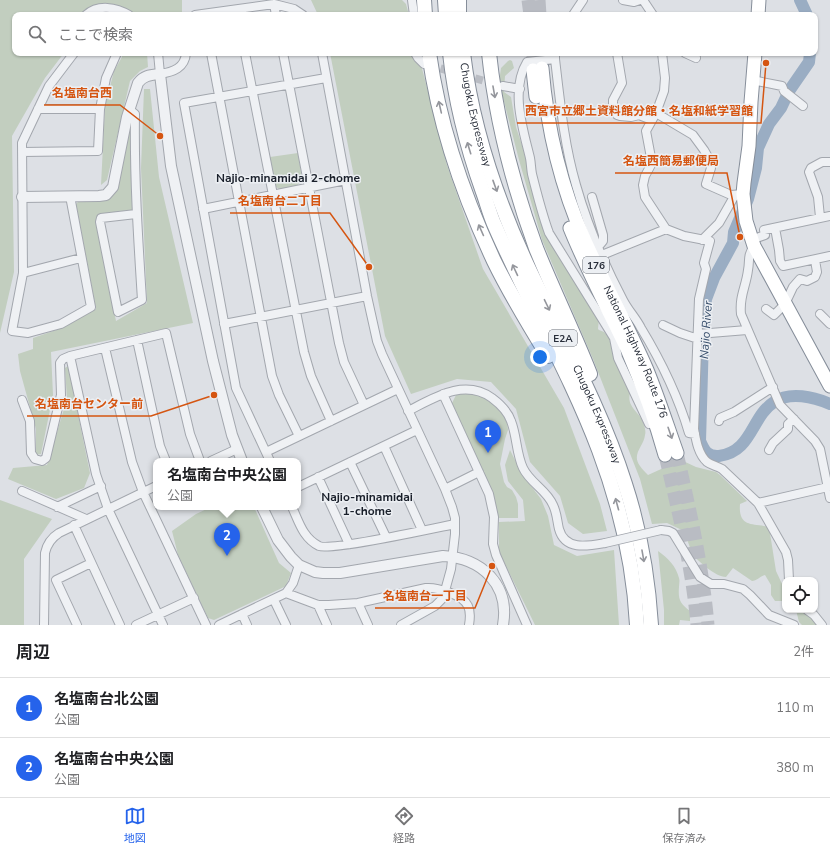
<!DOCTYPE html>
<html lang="ja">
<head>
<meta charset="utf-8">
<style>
  :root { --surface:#fff; --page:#f2f2f2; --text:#202124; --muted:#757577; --line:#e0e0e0; --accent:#2563eb }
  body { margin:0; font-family:"Nunito Sans","Noto Sans JP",sans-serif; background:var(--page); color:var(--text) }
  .controls { position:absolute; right:12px; bottom:12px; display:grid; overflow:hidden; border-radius:8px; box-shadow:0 1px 3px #0004 }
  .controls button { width:36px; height:36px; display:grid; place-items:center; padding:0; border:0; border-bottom:1px solid var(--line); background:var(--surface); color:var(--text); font:20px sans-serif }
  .you { position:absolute; left:540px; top:357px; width:14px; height:14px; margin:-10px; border:3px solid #fff; border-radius:50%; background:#1a73e8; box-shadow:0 0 0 6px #1a73e833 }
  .badge { display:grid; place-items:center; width:26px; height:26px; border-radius:50%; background:var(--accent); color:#fff; font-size:13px; font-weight:700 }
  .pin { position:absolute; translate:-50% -33px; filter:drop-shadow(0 1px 2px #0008) }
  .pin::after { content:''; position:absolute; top:21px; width:14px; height:12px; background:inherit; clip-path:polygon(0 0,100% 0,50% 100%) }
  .popup { position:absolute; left:153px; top:458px; width:148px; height:52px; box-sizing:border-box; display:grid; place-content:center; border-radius:8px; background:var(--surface); filter:drop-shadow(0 1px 3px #0005); font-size:13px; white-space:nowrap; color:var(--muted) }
  .popup b { font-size:15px; color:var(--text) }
  .popup::after { content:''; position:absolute; left:50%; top:100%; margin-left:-8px; border:8px solid transparent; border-top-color:var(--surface) }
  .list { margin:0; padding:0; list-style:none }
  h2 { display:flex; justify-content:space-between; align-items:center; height:52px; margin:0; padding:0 16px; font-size:17px }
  h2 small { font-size:13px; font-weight:400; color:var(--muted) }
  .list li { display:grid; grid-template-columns:26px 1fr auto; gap:12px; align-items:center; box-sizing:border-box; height:60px; padding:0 16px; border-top:1px solid var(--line) }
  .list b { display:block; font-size:15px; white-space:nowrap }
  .list p { margin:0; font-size:13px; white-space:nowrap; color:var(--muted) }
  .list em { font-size:13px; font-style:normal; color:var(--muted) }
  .icon { flex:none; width:22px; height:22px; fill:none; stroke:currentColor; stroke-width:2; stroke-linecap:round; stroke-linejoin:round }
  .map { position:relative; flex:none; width:830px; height:625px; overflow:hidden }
  .search { position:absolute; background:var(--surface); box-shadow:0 1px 3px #0004; left:12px; right:12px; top:12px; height:44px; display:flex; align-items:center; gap:10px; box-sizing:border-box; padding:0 14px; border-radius:8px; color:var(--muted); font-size:15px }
  .sheet { height:172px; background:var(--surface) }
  nav { display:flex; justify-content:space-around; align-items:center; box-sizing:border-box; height:56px; border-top:1px solid var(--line); background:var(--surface); font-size:11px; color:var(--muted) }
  nav a { display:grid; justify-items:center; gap:2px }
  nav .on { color:var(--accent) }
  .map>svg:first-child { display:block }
</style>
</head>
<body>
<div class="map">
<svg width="830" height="625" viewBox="0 0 830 625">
  <rect width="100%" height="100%" fill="#dde0e5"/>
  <path fill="#c2cebf" d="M0,0H182V15H15V53H64L45,78L12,136L14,272L0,333Z
    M311,0H402L406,4L409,15H318Z
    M122,53H147L148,67L140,71L130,81L107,180L101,185L105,106L114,71L122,57Z
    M330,53H418L447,165L483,269L564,408L600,504L607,531L583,534L568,523L560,496L530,462L516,409L491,382L457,379L411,394L385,336Z
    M510,60L512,61L514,68L505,76L504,92L511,97L516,127L526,157L543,226L599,318L598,329L599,330L604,332L609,338L620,373L630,393C626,408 641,412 644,425C645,428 646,432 645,435C644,446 631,454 640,466C642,469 645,472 648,475L681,460L696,467L716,472L720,475L747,501L740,504C738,528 753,523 769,527L776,571L783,586L785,587V601H775L771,595V585L765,575C760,576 757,581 752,581L733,568L726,577C716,577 697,561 692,553C689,546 687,538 684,531L667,523L652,524L640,479L593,359L542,240L519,160L499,82L501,68L508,61Z
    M144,89H150L159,177L193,323L51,352L53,395L41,454L36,455V429L20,371L18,354L33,349V338L62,328L96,309L76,204L80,200L109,199L116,192L131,122L132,210L99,214L97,223L116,321L147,303L141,168Z
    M298,153L302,178L297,186L279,189L276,187L270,157Z
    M68,366L90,473L84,488L56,499L8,479L13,468L47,465L67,399L65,368Z
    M457,393H475L492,403L501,412L507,421L508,430L505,439L500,464L504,482L507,487L512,490L516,497L518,504V518H498L494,496L452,403Z
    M510,450L522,474L541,499L548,516L554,545L577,556L614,550L619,625H535L499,552V522L525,521L523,500L508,481L505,465Z
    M0,500L52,519L24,559V625H0Z
    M211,507H254L279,563L291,573L286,586L282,588L214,620L208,618L178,555L172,531L196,514Z
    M658,551C668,558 676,566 679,578C680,581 679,584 679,587C678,600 680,603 690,611V621L680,620L679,625H664V610Z
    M796,610H804L819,625H802L799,622Z"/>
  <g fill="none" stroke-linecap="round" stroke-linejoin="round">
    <path stroke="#9aadc3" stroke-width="12" d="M800,0L807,15
      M810,53L809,62L789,91L781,108L769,124L758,148L756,168L748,199L734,232L733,243L714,278L706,299L703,338L700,441C704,450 707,457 719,456C752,452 751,417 774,402C790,391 814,397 830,404"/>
    <path stroke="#b9bcc3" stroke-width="8" stroke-dasharray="8 4" stroke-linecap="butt" d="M429,65L495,84"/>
    <path stroke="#b9bcc3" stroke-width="13" stroke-dasharray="13 6" stroke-linecap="butt" d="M528,0L530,15
      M539,0L540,15
      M533,53V70
      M677,453C690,510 703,567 708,625
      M665,455C678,511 692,567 697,625"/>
    <g stroke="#a3a7ae" stroke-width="10">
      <path id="minor" d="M412,0L414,15
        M623,0L634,2L640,0
        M643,0L653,15
        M274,4L276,15
        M86,15C98,4 116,7 129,15
        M195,15L274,4L294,9L303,15
        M573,15L583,0
        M158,53L160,74C173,72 185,68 186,53
        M211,53L272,376L279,395L299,436
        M245,53L304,352L311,376L331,421
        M283,53L339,343L344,362L364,405
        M322,53L367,296L377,341L382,354L445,489L452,507L455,518V534L451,569L443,598L435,606L401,625
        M415,53L418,58L424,64
        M555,53V59L527,62C510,90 523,129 530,158C531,163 531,169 532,174C537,194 542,214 549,233L614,338L618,358L649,424
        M617,53L622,83L613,100V104L617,115L620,116L631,117L639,115L652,120
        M662,53L665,78L664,91L656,113L646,131L652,163L645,176L643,185L645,197L666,229L684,236L710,241L704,263L706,269L699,299L694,429C696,440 698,454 707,462C711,465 717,466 722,469L758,503L786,552L788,560L789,580
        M685,53L696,58
        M555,59C560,101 564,144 576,185C587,224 604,264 623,300C628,310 636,318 641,328C661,361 678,396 689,433L695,434
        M752,80L782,86L784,91L803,106
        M503,86L520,89
        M38,109H100
        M129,109L135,114C134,176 138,238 142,300L118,312L100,222L101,218L136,214
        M656,113L693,135L704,150L709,159L711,168L706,184L731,195L743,194
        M22,152L98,151L100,109L106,78L117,53
        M70,196L91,307L61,324L28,333L12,331L23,273L22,143L49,86L74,53
        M592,197L603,235V241L598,247
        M203,209L346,180
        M820,217L818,197L809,172L811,168L822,162H830
        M775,228L779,250L780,261L783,266L830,256
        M702,240L719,223L735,195
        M751,240L765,235L764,230L830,216
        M754,246C747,256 750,260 748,270C746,287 739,296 741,314L780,405L815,441L820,449L830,498
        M602,255L666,229
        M23,273L81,258
        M766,309L774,315L785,304L793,287L800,279L807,281L815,277L817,272L815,260
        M820,314L830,324
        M224,324L367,296
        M663,325L680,333L698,339
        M698,334L747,330
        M137,340L160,446L166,461
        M105,348L132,462L143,492L206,625
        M443,394L489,494L494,517L493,544L496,555L527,625
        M22,400L30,421L31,453L35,459L42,461L46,458L61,395L60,363L63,359L70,356
        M408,411C434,398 464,378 492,398C500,404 508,412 511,421C517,436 516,453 523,468C530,483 547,490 553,505C557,513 557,521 559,529C565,551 588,546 605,543
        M719,421L720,418L734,412L773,387
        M384,446L422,530
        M769,450L773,443L788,429V424L794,419
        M266,452L398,389
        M211,461L237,449
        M270,461L236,388L184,103L326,78
        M350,462L386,537
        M318,477L349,544
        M298,487L417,430
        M445,489L479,472
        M22,491L86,519
        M758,503L828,487
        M57,507L101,486
        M292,507C299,522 303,538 319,546C331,551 435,528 455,524
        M74,525L120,625
        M661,530L669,531L673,533L700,577L711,584H724L743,589L750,595L769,615L794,625
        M286,593L318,605H329L358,603L426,588C437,587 463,595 468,606C471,612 470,619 469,625
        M274,600L286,625
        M358,603L368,625
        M318,605L327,625
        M807,610L814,615L822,625
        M242,614L247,625
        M44,625L45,553C47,544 51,538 59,533L156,486
        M77,625L56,580L91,563
        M136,625L194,598
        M163,625L108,509L96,474L70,356L166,333L190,434L200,461
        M219,625L286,593L293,583L299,565"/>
    </g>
    <g stroke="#a3a7ae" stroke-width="12">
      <path id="tertiary" d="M22,197L99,196L106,195L113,187L127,117L138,83C144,75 151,75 160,74L171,166L213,361L232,435L242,461
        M262,507L278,540L291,557L299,565L315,572L323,573H340L443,556C482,558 510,585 503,625"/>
    </g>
    <g stroke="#868e9a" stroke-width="15">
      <g id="trunk">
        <path d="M758,15L759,0"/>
        <path d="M755,53L751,102L749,146L744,183L743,194L746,221L754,246L830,386"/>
        <path id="s1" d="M542,68C547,128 561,187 585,241C605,285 628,326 647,370C658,397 667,425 677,453"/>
        <path d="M533,70L536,97"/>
        <path d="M570,228C587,270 608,309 627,349C642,384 655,419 665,455"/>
      </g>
    </g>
    <g stroke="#868e9a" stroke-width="16">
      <g id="motorway">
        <path d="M424,0L425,15"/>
        <path d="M445,0L446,15"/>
        <path d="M459,0V15"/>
        <path d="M429,53C439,125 463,195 494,261C510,294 529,325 548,356"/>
        <path d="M450,53C455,100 467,147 483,192C487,203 490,215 495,226C528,302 570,373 599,450C620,506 634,565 637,625"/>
        <path id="s2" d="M463,53C472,126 496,198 527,265C561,337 601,408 625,484C640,530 648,577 651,625"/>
        <path d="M489,53C496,119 513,185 536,248C553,290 573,331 590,374"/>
      </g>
    </g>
    <use href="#minor" stroke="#eff1f4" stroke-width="8"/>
    <use href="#tertiary" stroke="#eff1f4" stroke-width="10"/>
    <use href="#trunk" stroke="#fff" stroke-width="13"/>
    <use href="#motorway" stroke="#fff" stroke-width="14"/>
    <g stroke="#a3a7ae" stroke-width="10" stroke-linecap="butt">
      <path id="minor-bridge" d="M605,543L661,530"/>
    </g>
    <use href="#minor-bridge" stroke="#eff1f4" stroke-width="8"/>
  </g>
  <defs><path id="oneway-shaft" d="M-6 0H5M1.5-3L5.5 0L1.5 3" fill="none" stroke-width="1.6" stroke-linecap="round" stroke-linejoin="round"/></defs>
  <g stroke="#94969c">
    <use href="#oneway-shaft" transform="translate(494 92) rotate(80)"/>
    <use href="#oneway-shaft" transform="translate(440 107) rotate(-103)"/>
    <use href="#oneway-shaft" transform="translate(469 148) rotate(-107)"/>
    <use href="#oneway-shaft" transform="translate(495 186) rotate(70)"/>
    <use href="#oneway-shaft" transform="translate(481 230) rotate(-114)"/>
    <use href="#oneway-shaft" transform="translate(515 270) rotate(-115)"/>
    <use href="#oneway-shaft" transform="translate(547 305) rotate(64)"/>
    <use href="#oneway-shaft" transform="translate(670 433) rotate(71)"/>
    <use href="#oneway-shaft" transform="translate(617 504) rotate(-105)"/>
    <use href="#oneway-shaft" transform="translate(643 556) rotate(80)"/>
  </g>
  <g text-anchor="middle" stroke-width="3" stroke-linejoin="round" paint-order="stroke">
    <g fill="#eceff3" stroke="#636872" stroke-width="1">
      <rect x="583" y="257" width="26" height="16" rx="3"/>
      <rect x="549" y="330" width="28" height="16" rx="3"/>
    </g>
    <g font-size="10" font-weight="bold" fill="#282e3a">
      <text x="596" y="269">176</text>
      <text x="563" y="342">E2A</text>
    </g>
    <g font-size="11" fill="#282e3a" stroke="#eceff3">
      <text dy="4" stroke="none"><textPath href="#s2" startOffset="63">Chugoku Expressway</textPath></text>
      <text dy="4" stroke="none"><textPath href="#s1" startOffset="301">National Highway Route 176</textPath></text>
      <text dy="4" stroke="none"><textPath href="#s2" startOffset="387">Chugoku Expressway</textPath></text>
    </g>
    <g font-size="12" font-weight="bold" fill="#1a202b" stroke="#eceff3">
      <text x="288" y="182">Najio-minamidai 2-chome</text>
      <text x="367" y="501">Najio-minamidai<tspan x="367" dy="14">1-chome</tspan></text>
    </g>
    <g font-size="12" font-style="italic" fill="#364d6a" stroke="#eceff3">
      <text transform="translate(706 330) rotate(-86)" y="4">Najio River</text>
    </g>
  </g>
  <path fill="none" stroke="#d55511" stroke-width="1.5" d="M160 136L120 105H44M766 63L761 123H517M740 237L727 173H615M369 267L330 213H230M214 395L151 416H27M492 566L475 608H375"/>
  <g fill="#d55511" stroke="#eceff3" stroke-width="1.5">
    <circle cx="160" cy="136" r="4"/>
    <circle cx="766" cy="63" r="4"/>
    <circle cx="740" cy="237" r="4"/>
    <circle cx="369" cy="267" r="4"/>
    <circle cx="214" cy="395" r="4"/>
    <circle cx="492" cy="566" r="4"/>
  </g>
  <g font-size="12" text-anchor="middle" font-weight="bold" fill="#d55511" stroke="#eceff3" stroke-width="3" stroke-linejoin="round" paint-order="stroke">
    <text x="82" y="97">名塩南台西</text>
    <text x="639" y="115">西宮市立郷土資料館分館・名塩和紙学習館</text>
    <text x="671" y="165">名塩西簡易郵便局</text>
    <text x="280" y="205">名塩南台二丁目</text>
    <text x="89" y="408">名塩南台センター前</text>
    <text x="425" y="600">名塩南台一丁目</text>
  </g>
</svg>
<div class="controls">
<button><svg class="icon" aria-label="locate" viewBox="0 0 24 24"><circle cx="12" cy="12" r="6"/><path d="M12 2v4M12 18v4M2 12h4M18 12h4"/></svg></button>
</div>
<div class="you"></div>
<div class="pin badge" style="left:488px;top:453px">1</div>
<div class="pin badge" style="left:227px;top:556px">2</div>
<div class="popup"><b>名塩南台中央公園</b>公園</div>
<div class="search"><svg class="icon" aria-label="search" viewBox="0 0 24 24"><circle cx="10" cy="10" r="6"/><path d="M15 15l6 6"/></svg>ここで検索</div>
</div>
<section class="sheet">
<h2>周辺<small>2件</small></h2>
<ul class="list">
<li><span class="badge">1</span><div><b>名塩南台北公園</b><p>公園</p></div><em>110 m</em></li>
<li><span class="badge">2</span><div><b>名塩南台中央公園</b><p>公園</p></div><em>380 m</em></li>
</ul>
</section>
<nav>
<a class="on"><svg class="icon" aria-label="map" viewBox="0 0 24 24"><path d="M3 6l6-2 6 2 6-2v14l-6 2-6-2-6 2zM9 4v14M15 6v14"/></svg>地図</a>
<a><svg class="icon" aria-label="directions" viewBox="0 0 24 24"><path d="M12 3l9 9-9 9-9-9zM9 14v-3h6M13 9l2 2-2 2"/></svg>経路</a>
<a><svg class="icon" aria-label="saved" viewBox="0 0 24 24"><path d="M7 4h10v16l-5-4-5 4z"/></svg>保存済み</a>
</nav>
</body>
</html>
